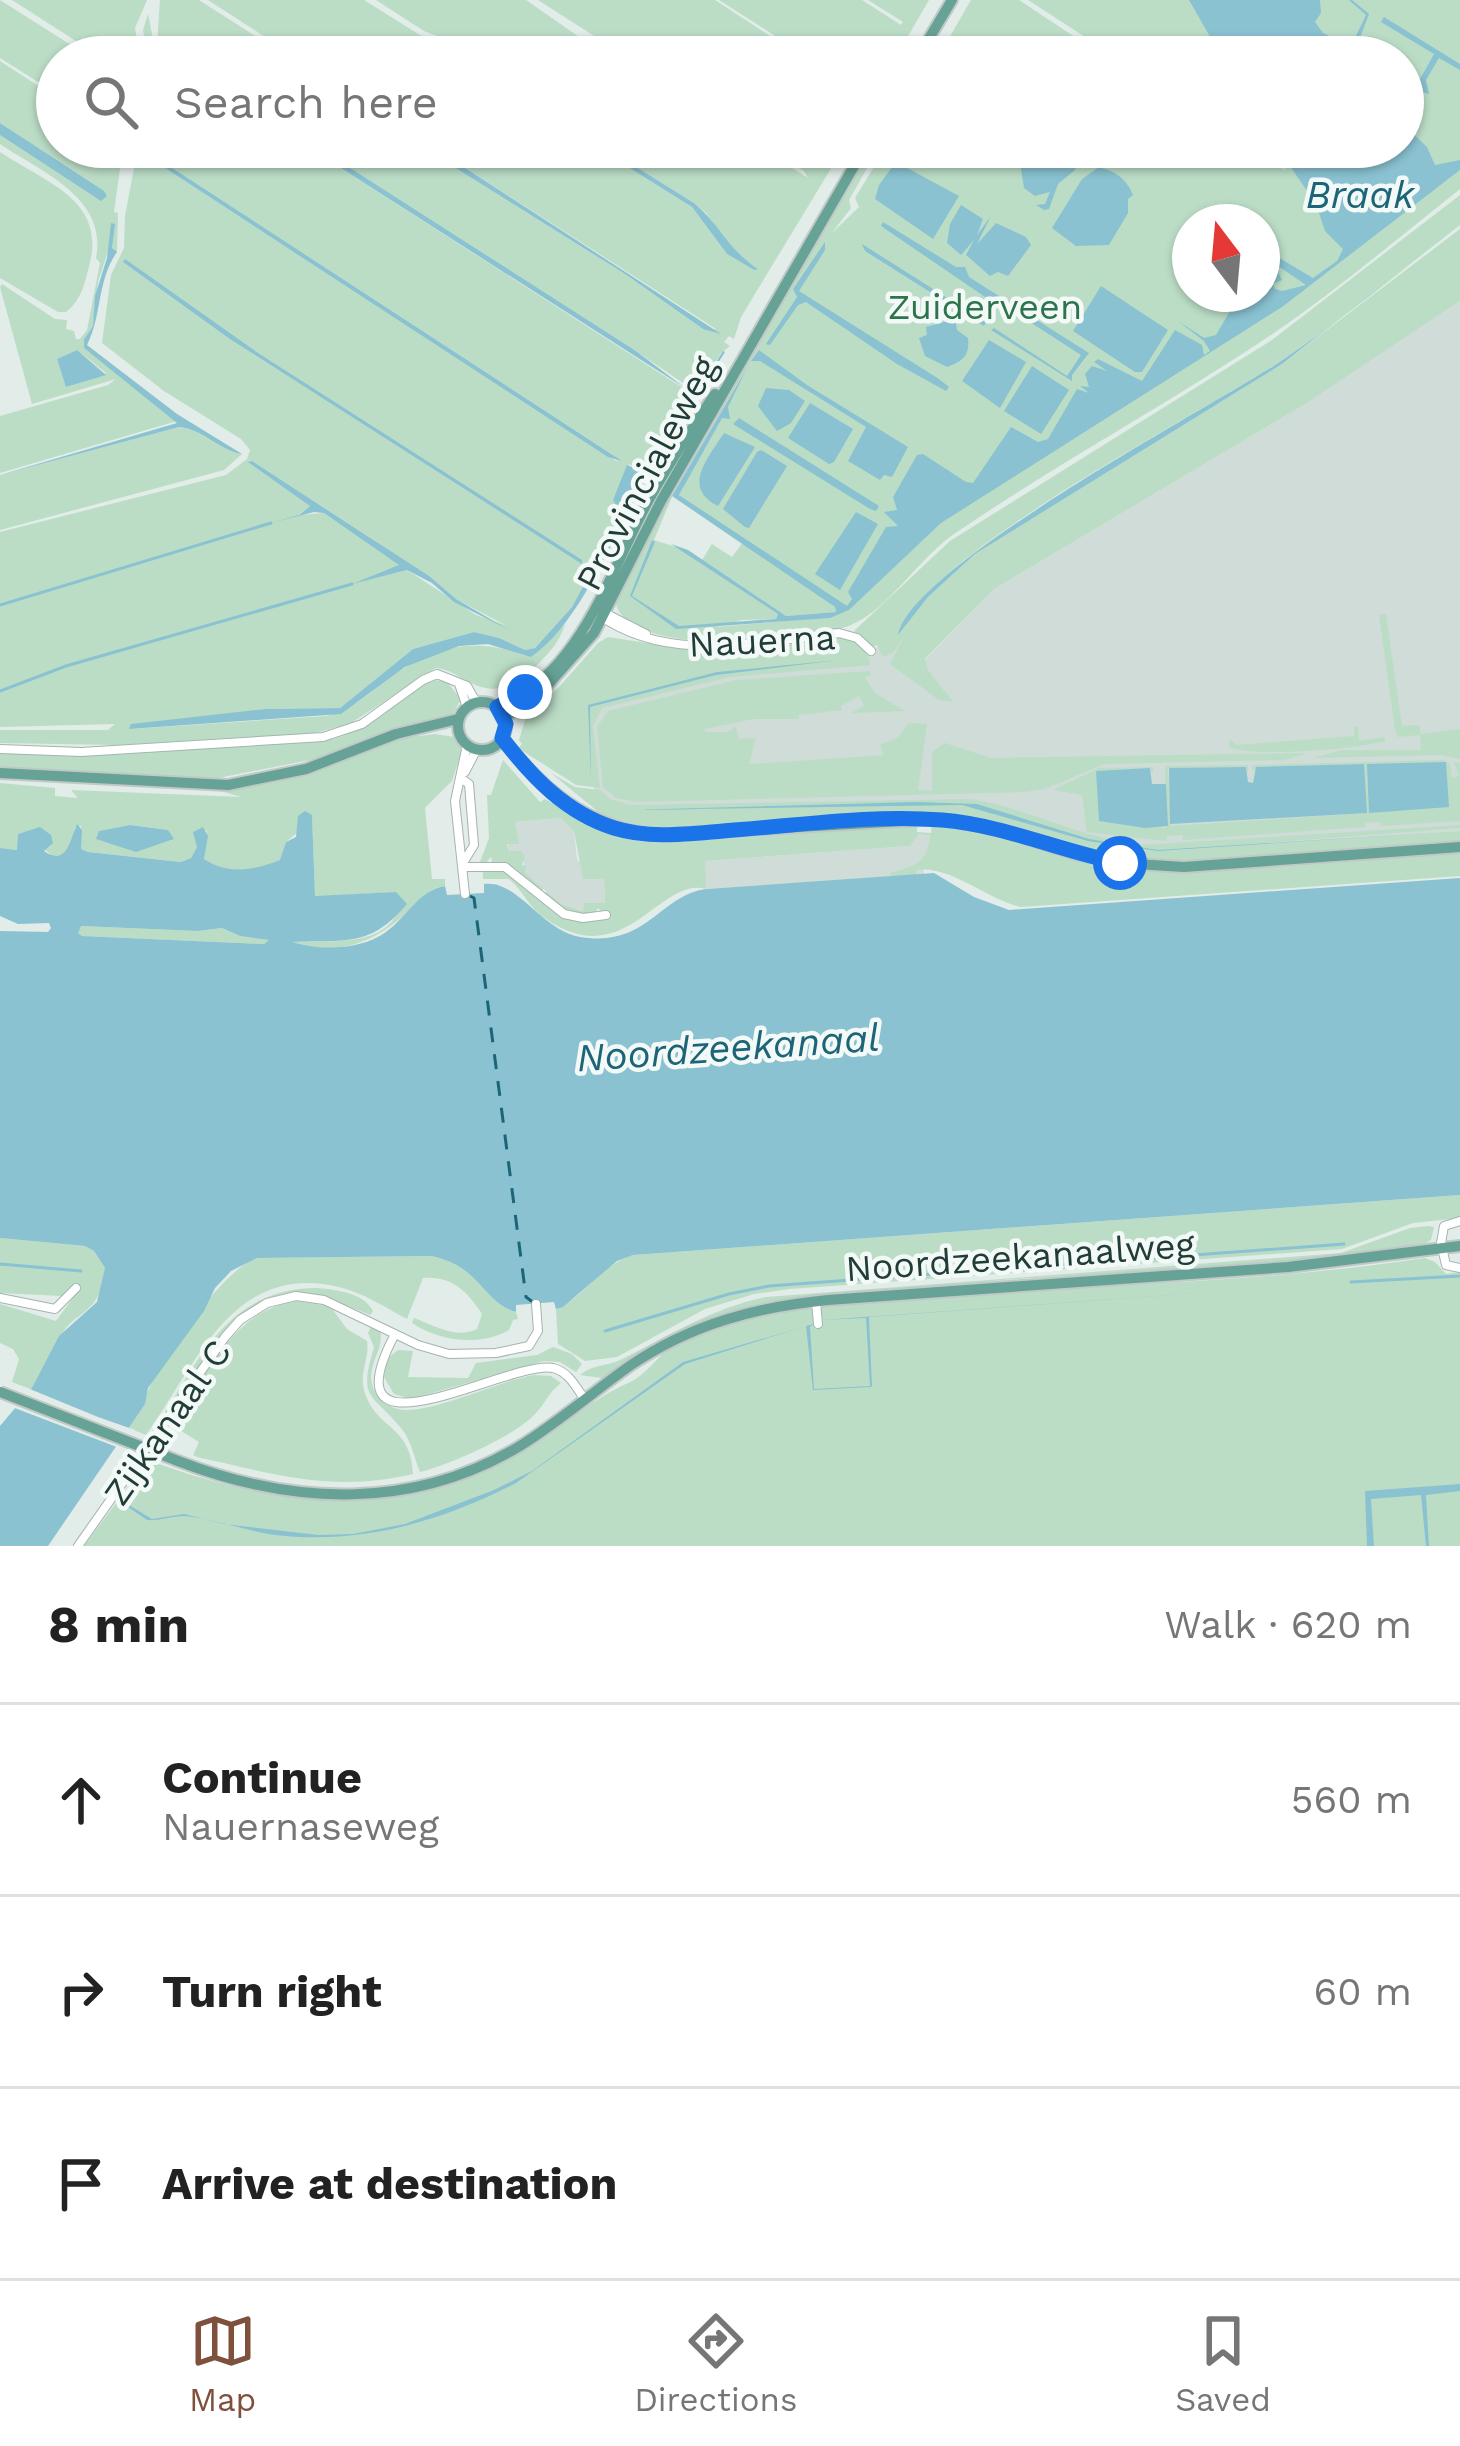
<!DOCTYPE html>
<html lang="en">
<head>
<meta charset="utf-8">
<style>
  :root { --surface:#fff; --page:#f2f2f2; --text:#222; --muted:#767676; --line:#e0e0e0; --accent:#7f503c }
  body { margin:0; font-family:"Work Sans",sans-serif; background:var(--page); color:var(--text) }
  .compass { position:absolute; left:1172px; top:204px; width:108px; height:108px; border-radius:50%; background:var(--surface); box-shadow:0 3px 9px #0004; rotate:344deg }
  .stop { position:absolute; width:36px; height:36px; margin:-27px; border:9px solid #1a73e8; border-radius:50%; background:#fff }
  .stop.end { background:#1a73e8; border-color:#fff; box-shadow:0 3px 12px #0008 }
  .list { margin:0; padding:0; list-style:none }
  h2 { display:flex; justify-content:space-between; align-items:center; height:156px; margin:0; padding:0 48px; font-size:51px }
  h2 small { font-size:39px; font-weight:400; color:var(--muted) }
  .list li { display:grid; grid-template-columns:78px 1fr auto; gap:36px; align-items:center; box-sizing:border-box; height:192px; padding:0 48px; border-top:3px solid var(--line) }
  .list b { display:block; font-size:45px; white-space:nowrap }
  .list p { margin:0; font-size:39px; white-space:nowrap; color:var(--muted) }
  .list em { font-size:39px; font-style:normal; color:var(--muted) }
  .icon { flex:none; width:66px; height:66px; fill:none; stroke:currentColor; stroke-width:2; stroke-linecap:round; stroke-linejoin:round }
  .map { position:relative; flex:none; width:1460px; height:1546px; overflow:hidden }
  .search { position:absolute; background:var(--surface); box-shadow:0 3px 9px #0004; left:36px; right:36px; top:36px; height:132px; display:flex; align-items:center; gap:30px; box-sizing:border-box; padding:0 42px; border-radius:66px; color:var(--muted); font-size:45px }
  .sheet { height:732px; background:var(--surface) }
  nav { display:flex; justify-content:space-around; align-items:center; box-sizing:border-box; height:168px; border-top:3px solid var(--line); background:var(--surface); font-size:33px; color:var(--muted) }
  nav a { display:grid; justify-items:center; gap:6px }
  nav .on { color:var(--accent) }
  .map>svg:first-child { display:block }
</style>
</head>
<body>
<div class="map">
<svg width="1460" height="1546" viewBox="0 0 1460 1546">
  <rect width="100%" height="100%" fill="#e2ece8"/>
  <path fill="#d0dcd7" d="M1460,301V831L1193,850L1088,841L1009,815L918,804L627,812L597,796L594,790L588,705L717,672L860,657L902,632L924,661L994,589L1307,403Z
    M560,818L574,831L577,860L604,878L605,903L584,911L562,904L524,873V856L509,851L508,843L518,844L515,822Z
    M919,834H930L929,851L922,862L924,874L705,889V861L910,846Z"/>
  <path fill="#bbddc6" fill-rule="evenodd" d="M0,0L90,57H57V94L0,58Z
    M12,0H147L135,28L137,40L132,52L137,54L145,42L143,30L148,14L152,34L144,57H101Z
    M160,0H199L288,57H177L157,45Z
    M208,0H364L455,57H296Z
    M376,0H526L608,57H465L437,36L424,31Z
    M538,0H715L802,57H627Z
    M719,0H862L901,25L903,22L868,0H929L896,57H808Z
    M971,0H1019L1105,57H938Z
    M1028,0H1460V160L1446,181L1460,169V189C1393,242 1328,298 1256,345C1157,410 1052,467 954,534C919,558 889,609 851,625C811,642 621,661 615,599L678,475L871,147H879L849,200L851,208L831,234L859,207L855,198L886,147H1240L1287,171L1261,147H1403V57H1116ZM1190,222H1262V294H1190ZM747,368L679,495L846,607L830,617L716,627L742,620L776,619L778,614L682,549L654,540L674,492Z
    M0,61L57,98V147H123L114,212L118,213L117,252L112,249L113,235L98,282L93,326L84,339V348L177,421L0,473V416L108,385L116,379L32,404L0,287L2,284L55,319L67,320L66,329L74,331L76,339H80L87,330L100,263L96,258C108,198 43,173 0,144V135L100,200L107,196L0,123ZM77,350L106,373L67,387L57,359Z
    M138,147H308L683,388V383L636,351L317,147H422L625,274L703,329H716L433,147H596L692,207L727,254L754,270L757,268L733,252L706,213L694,203L604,147H759L808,178L804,171L767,147H844L741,317L734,339L729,336L724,342L730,346L721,353L646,473L629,464L613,500L623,513L572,607L535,648L525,650L499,638L474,632L413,649L340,708L266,709L130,729L326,716C350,710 362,699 382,684C432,645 470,636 531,656L565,624C560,641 550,652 538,664C518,683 498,697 471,683C458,677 452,670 436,668L351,723L315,733L117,745L0,743V730H108L115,724L0,727V532L226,475L247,459L250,450L241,439L164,391L102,343L111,275L124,248L125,216ZM141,148L613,455L618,462L139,151ZM252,461L374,540L456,599L505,625L476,615L407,570L370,579L399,566L397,561L324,513L298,515L310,506Z
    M0,152C50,185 109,201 88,270C84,287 80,301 66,312H58L0,278Z
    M1460,195V225C1399,272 1340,322 1276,364C1198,415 923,556 898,634L928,597L975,554L1282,364L1460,229V301L1307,403L994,589L925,659L928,670L953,702L939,700L890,664L905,634L893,653L883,657L877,645L873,647L854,631L950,541L1272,340Z
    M179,427C202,429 220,451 242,454L224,470L0,530V475Z
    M743,542L835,607L836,612L786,616L702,560L712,544L732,557Z
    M1386,614L1402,726L1419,725L1421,734L1460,729V759L1442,755L1313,758L1342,750H1421L1420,735L1398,737L1395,730L1379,615Z
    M608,637L692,650L840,637C857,640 868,648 870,665L730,677L602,708L593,726L600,788L576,785L518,748L522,744L519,740L527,713L559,687L598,643Z
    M870,671L871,675L865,678L875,693L905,711L851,713L864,706L859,696L841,706L842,710L799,715L798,719H753L705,729V732H727L736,727L739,739L756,738L749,764L884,755L880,745L898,737L909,723L927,724L918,790L932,791V752L945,743L991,758L1308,753L1284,760L1104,764L1045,789L1025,792L636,802L616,798L603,787L597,727L608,711L736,680Z
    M435,680L447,682L461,699L451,717L386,731L325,757L218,778L0,768V752L110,755L334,739C374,727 398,693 435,680Z
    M1354,727H1358L1359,741L1385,737V741C1360,749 1252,758 1229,747V739L1237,745L1354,736Z
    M435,734L454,737L462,750L452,781L425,808L432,879H445V886C429,888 426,895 414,906C379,940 343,958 293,942C329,939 388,951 402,902L396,892L315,897L312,815L298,816L299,831L286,842L281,860C256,870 227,875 204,859L207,829L191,858L181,862L88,852L81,849V826L75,827C73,843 71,854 54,857L44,849L19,846L17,850L0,848V783L55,788V796L78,798L71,790L241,797L221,791L303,776L396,739ZM130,825L168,830L172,840C136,851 132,852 99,831Z
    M503,760L540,802L545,799C590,824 627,837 679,839L903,824L917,823V832L931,833L932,824L987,831L1108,866L1151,870L1294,866L1460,852V876L1021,907C986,899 951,865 916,870V875L891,876L890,873C915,866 928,863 930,835L919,834L910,846L705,861L706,889C659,876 626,974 546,919C528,907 523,890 509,879H483V868L499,867C546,888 543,926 607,917L598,908L593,916L570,914L545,897L546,891L562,904L583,911L584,903H605L604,879H583L574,831L560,818L515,822L519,844H507L509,851H521L525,857L522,865L526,866L525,873L544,889L538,891L510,867L492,862L491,857L485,864L480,862L489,838L487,795H491Z
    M1444,760L1450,764L1452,778L1459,776L1454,762L1460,764V821L1381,826L1380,822L1365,823V827L1183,840L1182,835L1167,836L1166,841L1087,832L1082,795L1053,790L1099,768L1153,767V774L1150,768L1096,771L1099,820L1166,828L1165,766L1248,765V773L1246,767L1168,768L1171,826L1366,813L1364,764L1257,767L1253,772L1252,765Z
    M551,773L575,787L600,790L610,799L630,805L971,799C1030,809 1081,838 1140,845L1460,825V828L1161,851L1460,831V842L1168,862L1095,854L1005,826L947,815L896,814L649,829L602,815Z
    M81,926L198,931L222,928L240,936L270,940L264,944L82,936L77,933Z
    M1460,1195V1218L1413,1223L1342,1249L790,1289L754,1294L705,1309L617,1357L585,1361L558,1344L556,1309C585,1297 602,1264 633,1255Z
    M1428,1226L1434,1227L1431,1240L1421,1246L1260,1265L1014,1279L767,1302L689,1327L602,1378L580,1375C595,1363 608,1367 624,1358C672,1334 712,1308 766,1297L1341,1253L1410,1228Z
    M0,1238L85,1246L94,1251L105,1268C101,1321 68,1308 58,1345L146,1396C158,1362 223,1269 257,1258L431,1256C481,1266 482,1302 516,1312L518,1319L513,1320L509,1330C479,1347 439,1341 412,1323L414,1318C435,1326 456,1339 477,1329L482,1314C466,1290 452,1276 423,1278L407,1319C386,1308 364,1293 339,1287C233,1261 197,1364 146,1435L12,1382L19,1359L13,1349L0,1343V1304L56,1321L81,1287L75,1283L63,1296L0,1293Z
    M1425,1258L1435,1262L1446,1274L1460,1272V1546H84L148,1460C259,1502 388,1521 500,1464C546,1440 585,1402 630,1382C649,1373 659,1353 678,1342C695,1333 719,1324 737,1319C802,1301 884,1300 953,1296C1110,1284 1269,1282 1425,1258Z
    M318,1288C337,1290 364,1293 373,1311L370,1315C263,1267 240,1307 183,1392C173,1407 162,1428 150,1436C197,1366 223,1288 318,1288Z
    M295,1301L330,1306L347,1329L367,1341C370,1360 357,1375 366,1396C379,1430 411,1426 413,1474C332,1493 275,1474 197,1457L193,1455L199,1442L173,1426C205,1376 231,1312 295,1301Z
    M371,1326L380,1330C385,1349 367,1364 372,1384C376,1400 392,1410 407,1410C442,1409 497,1382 534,1375L551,1376L561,1383C549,1392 546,1402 536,1413C517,1435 449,1465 420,1472C414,1458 412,1441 401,1428C371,1392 358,1401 374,1347L368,1333Z
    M553,1347L572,1354L582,1364L576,1372L560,1362L544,1361L411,1399L394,1394L384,1377L387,1359L398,1350L413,1351L408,1377L468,1378L476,1363L537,1355Z"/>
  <path fill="#8ac2d1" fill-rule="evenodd" d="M1189,0H1320L1321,13L1315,22L1323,33L1347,44L1355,38L1366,15L1349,0H1352L1369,14L1356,48L1361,57H1226L1213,42Z
    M1384,17L1460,64V70L1439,58L1426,80L1429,94L1423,92L1410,105L1415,87L1403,76L1419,81L1434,54L1381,22Z
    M0,123L104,191L107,196L101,201L0,135Z
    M1403,124L1427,147L1435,165L1460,160V170L1282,307L941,523L849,610L830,618L676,629L630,596L652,540L655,542L632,596L679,626L776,619L778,614L671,544L688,550L786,616L836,612L835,607L672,496L747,368L728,407L730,419L722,418L679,495L847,606L852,599L848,592L886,527L898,526L884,512L897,510L893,497L917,455L923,454L966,482L973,483L1011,427L1038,442L1048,439L1077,389L1089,393L1080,386L1089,387L1085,374L1092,366L1107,371L1094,362L1098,359L1142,381L1175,330L1202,345L1204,355L1210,351L1204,341L1178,321L1204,338L1216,335L1240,294H1262V265L1277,270L1282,280L1273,284L1275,289L1282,291L1306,285L1262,255L1266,250L1313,278L1337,261L1343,249L1325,231L1316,204L1277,147H1403Z
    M140,147L622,461L608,457L139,151Z
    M308,147H317L333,157L636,351L685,388Z
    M422,147H433L721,334L703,329L625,274Z
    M596,147H604L694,203C720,224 725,247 758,269L754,270L727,254L692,207Z
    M1031,147H1070L1079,159L1075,170L1058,184L1049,209L1044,210L1036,205L1045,204L1050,192L1035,196L1024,188L1020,163Z
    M896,162L959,196L933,239L875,199L879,185Z
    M1099,167C1116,172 1126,178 1133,195L1128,199V213L1109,245L1076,246L1052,228L1082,179Z
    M961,205L983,219L977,235L991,216L977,244L996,223L1026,237L1031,245L1008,276L998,272L990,276L966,255L974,240L961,255L947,243L950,224Z
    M883,222L956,267H965L969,277L1002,298L995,303L984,326L865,251L862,244L979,318L991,301L881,226Z
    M111,223L115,224L112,248L117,252C97,280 102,316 87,345L177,414L242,454C220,451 203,429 179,427L0,475L177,423L84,348V339L93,326L95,296L107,258Z
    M1460,225L1282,364L975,554L928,597L898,635C912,565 1208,409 1278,363C1341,321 1400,271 1460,225Z
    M825,242V250L799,291L939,379L949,387L946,391L897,364L806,302L798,305L770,345L766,344L797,297L793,289Z
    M125,259L258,353L582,560V564L230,339L123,262Z
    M1101,286L1168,330L1142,372H1135L1073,331Z
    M1008,302L1089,353L1072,375V381L991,330L994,328L1067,376L1081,355L1005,306Z
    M955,319L957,330L968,338C970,356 963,361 947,367L925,356L919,338L927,335L926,327Z
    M989,340L1026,362L1000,408L962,381Z
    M77,350L106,375L66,387L57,359Z
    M759,350L807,385L908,447L892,477L884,475L880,480L848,461L866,427L760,361H751Z
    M723,351L725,352C699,394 670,436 646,479C616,531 580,624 531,657L488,644L459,646L405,667L341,714L129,729L131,724L266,709L340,708L413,649L474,632L499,638L525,650L535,648L572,607L622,514L613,500L627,465L646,473Z
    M1032,366L1069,390L1041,434L1004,411Z
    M766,388L789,390L805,401L791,423L777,431L758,406Z
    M810,403L853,429L834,462L829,464L788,438Z
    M739,418L879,506L876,511L870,509L733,424Z
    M724,433L755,447L718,506C681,488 708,458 724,433Z
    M761,450L787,466L749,528L745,527L723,509L757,452Z
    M252,461L429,576L456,599L511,631L454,602L432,583L407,570L352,584L399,565L324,513L314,512L271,523L299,515L310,506L248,462Z
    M856,512L878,524L840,590L815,574Z
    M839,660L716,675L590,707L591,781L588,705L717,672Z
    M1446,762L1449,807L1369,813L1367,764Z
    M1364,764L1367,813L1170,824L1169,768L1246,767L1248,782L1253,783L1256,767Z
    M1150,768L1152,784H1166L1168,826L1145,828L1099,821L1096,771Z
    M915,802L977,804L1089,839L1158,850L1460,831L1158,851L1088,841L962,805L626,810Z
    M305,811L312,815L315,896L396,892L407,904C369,949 344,939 293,942C319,951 362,950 386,932C407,917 419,890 445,886L447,895L484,893V884C517,879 541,930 580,937C648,948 660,894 707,889L934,873L974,897L1009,910L1460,878V1195L633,1255L617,1261L563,1307L556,1309L554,1302L516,1305V1312C482,1302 481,1266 431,1256L257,1258L231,1271L215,1288L204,1311L148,1388L145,1404L48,1546H0V1426L32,1388L59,1336L97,1302L105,1268L94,1251L85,1246L0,1238V931L48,932L51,928L49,923L18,924L0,916V848L17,850L18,834L40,827L51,835L53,843L44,851C67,867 70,840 77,824L82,830L81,849L88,852L181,862L191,858L197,847L193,832L203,827L208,836L204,859C228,875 255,870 280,860L286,842L296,837L298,816ZM81,926L198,931L222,928L240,936L269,940L264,944L82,936L78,933Z
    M130,825L168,830L174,839L136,852L96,839L99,831Z
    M1339,1283L869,1317L872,1386L871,1387L813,1390L806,1326L685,1364L516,1483C441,1522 360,1545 275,1535C246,1531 211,1518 184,1516C172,1516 160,1521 147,1520L128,1507L122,1513L143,1483L129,1505L152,1519L184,1514L224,1524L318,1535L353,1534L405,1524L494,1490L532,1471L683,1362L813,1324L810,1327L814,1389L870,1386L866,1318L822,1320Z
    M1460,1484V1491L1426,1495L1429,1546H1426L1421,1495L1371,1499L1374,1546H1367L1365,1491Z"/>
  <path fill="#e2ece8" d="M25,1387L98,1417L135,1430L122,1449L12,1407Z"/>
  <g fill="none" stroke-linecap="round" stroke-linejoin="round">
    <path stroke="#8ac2d1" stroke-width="3" d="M0,605L271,523
      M0,691L66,666L352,584
      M0,1264L81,1271
      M1351,1282L1460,1276
      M605,1331L729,1294L769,1286L1344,1244"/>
    <path stroke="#1c6579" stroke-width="3" stroke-dasharray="15 12" stroke-linecap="butt" d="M470,896L474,898L526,1297L534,1303"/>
    <g stroke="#a5b4b0" stroke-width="10">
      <path id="minor" d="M601,611L646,634
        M599,615C669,665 760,641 839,633L857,638L871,651
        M459,684L467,707
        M0,749L81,752L323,737L362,724L423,680L437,674L467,686L476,702
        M465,772L477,749
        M462,779L469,784L474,845L463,863
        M464,867H505L564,914L583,918L606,915
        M465,894L455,801L467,745
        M1460,1221L1444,1226L1441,1243L1446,1265L1460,1268
        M0,1298L55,1309L76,1288
        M816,1302L818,1324
        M395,1334C323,1471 510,1359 553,1368C569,1372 576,1387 585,1400
        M78,1546L225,1337L240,1320L267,1303L296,1296L324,1300L418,1345L449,1354L496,1353L529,1346L538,1331L536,1304"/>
    </g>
    <g stroke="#c1c9c7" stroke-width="14">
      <path id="major" d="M918,57L952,0
        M458 726a24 24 0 1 1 48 0a24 24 0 1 1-48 0Z
        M497,707C582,676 611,567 651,496C670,461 693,427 715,394
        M504,718L547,686L594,633L661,501L865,147
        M502,738C543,790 585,825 653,835L939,819L997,829L1079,855L1120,863L1184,867L1460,847
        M0,773L228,785L306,769L396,734L458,719
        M178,1461C292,1505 412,1511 520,1446C559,1422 594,1391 631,1365C692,1324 756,1307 828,1300L1288,1267L1460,1246"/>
    </g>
    <use href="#minor" stroke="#fff" stroke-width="8"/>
    <use href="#major" stroke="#67a296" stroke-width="10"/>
    <g stroke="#c1c9c7" stroke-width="14" stroke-linecap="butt">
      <path id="major-bridge" d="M0,1392L178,1461"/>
    </g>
    <use href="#major-bridge" stroke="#67a296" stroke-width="10"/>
  </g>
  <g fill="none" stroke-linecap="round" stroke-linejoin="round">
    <path stroke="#1a73e8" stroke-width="15" d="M525,692L497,707L506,724L502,738C532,777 566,813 614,828C650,839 687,834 723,831C795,826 870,814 942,820C1003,825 1060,851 1120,863"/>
  </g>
  <g text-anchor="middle" stroke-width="9" stroke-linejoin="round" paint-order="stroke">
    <g font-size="36" fill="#2c744c" stroke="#f3f9f6">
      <text x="985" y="319">Zuiderveen</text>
    </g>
    <g font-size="36" fill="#223d38" stroke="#f3f9f6">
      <text transform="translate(646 473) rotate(-62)" y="13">Provincialeweg</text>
      <text transform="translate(762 640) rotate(-3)" y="13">Nauerna</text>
      <text transform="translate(1020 1256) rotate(-4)" y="13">Noordzeekanaalweg</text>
      <text transform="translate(167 1422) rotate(-55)" y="13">Zijkanaal C</text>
    </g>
    <g font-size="39" font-style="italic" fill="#1c6579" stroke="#f3f9f6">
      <text x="1360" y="208">Braak</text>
      <text transform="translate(728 1047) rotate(-4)" y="14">Noordzeekanaal</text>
    </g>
  </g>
</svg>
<svg class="compass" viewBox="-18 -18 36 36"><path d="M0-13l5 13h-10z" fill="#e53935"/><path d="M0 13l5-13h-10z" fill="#767676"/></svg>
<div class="stop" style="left:1120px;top:863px"></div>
<div class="stop end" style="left:525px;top:692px"></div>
<div class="search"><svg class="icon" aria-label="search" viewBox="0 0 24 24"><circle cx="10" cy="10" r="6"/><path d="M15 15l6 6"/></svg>Search here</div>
</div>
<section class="sheet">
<h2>8 min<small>Walk · 620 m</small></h2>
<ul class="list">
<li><svg class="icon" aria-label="ahead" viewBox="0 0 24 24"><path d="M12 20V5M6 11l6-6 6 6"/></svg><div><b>Continue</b><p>Nauernaseweg</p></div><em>560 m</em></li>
<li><svg class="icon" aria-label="right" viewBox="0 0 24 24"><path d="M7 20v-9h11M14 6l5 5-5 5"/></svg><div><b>Turn right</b></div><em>60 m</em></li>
<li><svg class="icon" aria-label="arrive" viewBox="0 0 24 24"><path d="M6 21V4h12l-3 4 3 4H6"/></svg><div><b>Arrive at destination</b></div></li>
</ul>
</section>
<nav>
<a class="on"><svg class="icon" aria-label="map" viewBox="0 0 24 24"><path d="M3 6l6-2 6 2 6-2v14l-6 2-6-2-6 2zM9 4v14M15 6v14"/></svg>Map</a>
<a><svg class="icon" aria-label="directions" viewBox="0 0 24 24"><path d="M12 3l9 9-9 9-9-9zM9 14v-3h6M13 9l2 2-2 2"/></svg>Directions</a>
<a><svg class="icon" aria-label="saved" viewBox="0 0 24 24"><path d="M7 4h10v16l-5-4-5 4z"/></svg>Saved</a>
</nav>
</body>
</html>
